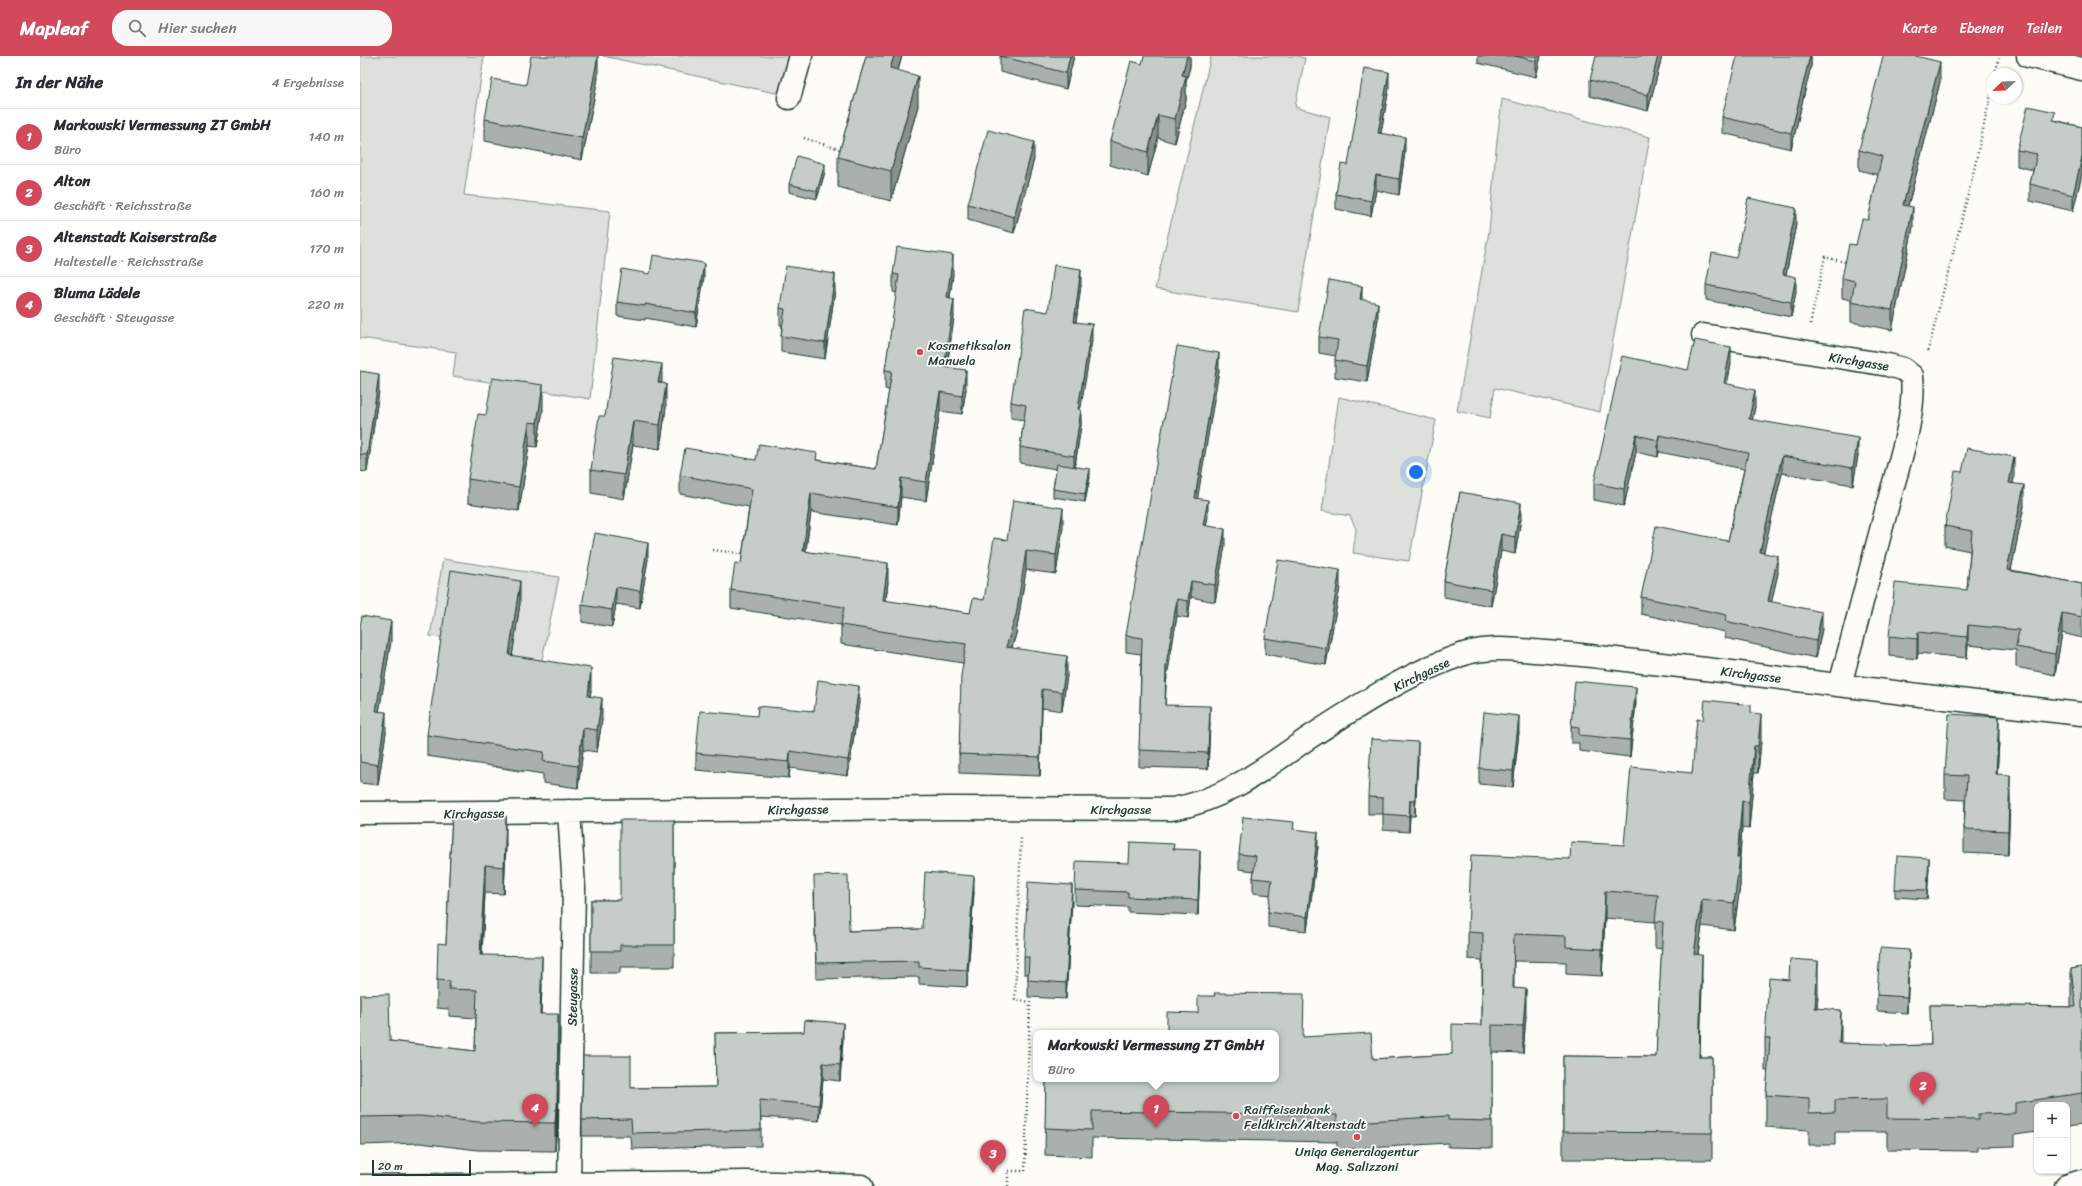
<!DOCTYPE html>
<html lang="de">
<head>
<meta charset="utf-8">
<style>
  :root { --surface:#fff; --page:#f7f7f7; --text:#2b2b33; --muted:#7c7c81; --line:#e1e1e2; --accent:#d1495b }
  body { margin:0; font-family:Sriracha,sans-serif; background:var(--page); color:var(--text) }
  .controls { position:absolute; right:12px; bottom:12px; display:grid; overflow:hidden; border-radius:8px; box-shadow:0 1px 3px #0004 }
  .controls button { width:36px; height:36px; display:grid; place-items:center; padding:0; border:0; border-bottom:1px solid var(--line); background:var(--surface); color:var(--text); font:20px sans-serif }
  .compass { position:absolute; left:1626px; top:12px; width:36px; height:36px; border-radius:50%; background:var(--surface); box-shadow:0 1px 3px #0004; rotate:247deg }
  .scale { position:absolute; left:12px; bottom:10px; width:99px; box-sizing:border-box; padding-left:4px; border:2px solid #1f3d34; border-top:0; font-size:11px; line-height:14px; white-space:nowrap; color:#1f3d34; -webkit-text-stroke:3px #fdfcf7; paint-order:stroke }
  .you { position:absolute; left:1056px; top:416px; width:14px; height:14px; margin:-10px; border:3px solid #fff; border-radius:50%; background:#1a73e8; box-shadow:0 0 0 6px #1a73e833 }
  .badge { display:grid; place-items:center; width:26px; height:26px; border-radius:50%; background:var(--accent); color:#fff; font-size:13px; font-weight:700 }
  .pin { position:absolute; translate:-50% -33px; filter:drop-shadow(0 1px 2px #0008) }
  .pin::after { content:''; position:absolute; top:21px; width:14px; height:12px; background:inherit; clip-path:polygon(0 0,100% 0,50% 100%) }
  .popup { position:absolute; left:673px; top:974px; width:246px; height:52px; box-sizing:border-box; display:grid; place-content:center; border-radius:8px; background:var(--surface); filter:drop-shadow(0 1px 3px #0005); font-size:13px; white-space:nowrap; color:var(--muted) }
  .popup b { font-size:15px; color:var(--text) }
  .popup::after { content:''; position:absolute; left:50%; top:100%; margin-left:-8px; border:8px solid transparent; border-top-color:var(--surface) }
  .list { margin:0; padding:0; list-style:none }
  h2 { display:flex; justify-content:space-between; align-items:center; height:52px; margin:0; padding:0 16px; font-size:17px }
  h2 small { font-size:13px; font-weight:400; color:var(--muted) }
  .list li { display:grid; grid-template-columns:26px 1fr auto; gap:12px; align-items:center; box-sizing:border-box; height:56px; padding:0 16px; border-top:1px solid var(--line) }
  .list b { display:block; font-size:15px; white-space:nowrap }
  .list p { margin:0; font-size:13px; white-space:nowrap; color:var(--muted) }
  .list em { font-size:13px; font-style:normal; color:var(--muted) }
  .icon { flex:none; width:22px; height:22px; fill:none; stroke:currentColor; stroke-width:2; stroke-linecap:round; stroke-linejoin:round }
  .map { position:relative; flex:none; width:1722px; height:1130px; overflow:hidden }
  header { display:flex; align-items:center; gap:24px; box-sizing:border-box; height:56px; padding:0 20px; background:var(--accent); color:#fff }
  header strong { font-size:19px }
  nav { display:flex; gap:22px; margin-inline-start:auto; font-size:14px }
  .search { width:280px; height:36px; background:var(--page); display:flex; align-items:center; gap:10px; box-sizing:border-box; padding:0 14px; border-radius:16px; color:var(--muted); font-size:15px }
  main { display:flex }
  aside { flex:1; background:var(--surface) }
  .map>svg:first-child { display:block }
</style>
</head>
<body>
<header>
<strong>Mapleaf</strong>
<div class="search"><svg class="icon" aria-label="search" viewBox="0 0 24 24"><circle cx="10" cy="10" r="6"/><path d="M15 15l6 6"/></svg>Hier suchen</div>
<nav><a>Karte</a><a>Ebenen</a><a>Teilen</a></nav>
</header>
<main>
<aside>
<h2>In der Nähe<small>4 Ergebnisse</small></h2>
<ul class="list">
<li><span class="badge">1</span><div><b>Markowski Vermessung ZT GmbH</b><p>Büro</p></div><em>140 m</em></li>
<li><span class="badge">2</span><div><b>Alton</b><p>Geschäft · Reichsstraße</p></div><em>160 m</em></li>
<li><span class="badge">3</span><div><b>Altenstadt Kaiserstraße</b><p>Haltestelle · Reichsstraße</p></div><em>170 m</em></li>
<li><span class="badge">4</span><div><b>Bluma Lädele</b><p>Geschäft · Steugasse</p></div><em>220 m</em></li>
</ul>
</aside>
<div class="map">
<svg width="1722" height="1130" viewBox="0 0 1722 1130">
  <rect width="100%" height="100%" fill="#fdfcf7"/>
  <filter id="ink" filterUnits="userSpaceOnUse"><feTurbulence type="fractalNoise" baseFrequency=".025" numOctaves="2"/><feDisplacementMap in="SourceGraphic" scale="8" xChannelSelector="R" yChannelSelector="G"/><feConvolveMatrix kernelMatrix="1 2 1 2 8 2 1 2 1" color-interpolation-filters="sRGB"/></filter>
  <g filter="url(#ink)">
    <path fill="#dde0db" stroke="#7e8e88" d="M0,0H124L104,139L250,155L230,343L93,320L96,296L0,282Z
      M243,0H431L420,38Z
      M851,0H937L945,2L935,51L970,61L938,256L795,233Z
      M1142,43L1290,81L1240,356L1135,332L1130,362L1097,355L1129,175L1136,93Z
      M979,341L1076,364L1049,505L993,497L996,473L990,460L962,455Z
      M83,503L199,521L177,628L163,716L135,711L85,582L70,580Z"/>
    <g fill="none" stroke-linecap="round" stroke-linejoin="round">
      <g stroke="#1f3d34" stroke-width="25">
        <path id="minor" d="M1668,0L1722,13
          M429,42L441,0
          M1343,279L1528,309L1543,313L1552,320C1556,359 1539,407 1529,444C1512,506 1496,568 1480,629
          M0,757L590,752L812,753C863,745 905,712 947,683C996,651 1051,615 1107,597C1129,591 1152,593 1174,595C1207,597 1241,601 1274,605C1424,621 1573,642 1722,658
          M209,1128L214,832L209,755
          M0,1130L387,1126L501,1130
          M1706,1130L1722,1125"/>
      </g>
      <path stroke="#1f3d34" stroke-width="2.5" stroke-dasharray="1 3" stroke-linecap="butt" d="M1635,18L1639,2
        M444,82L482,94
        M1450,268L1465,201L1489,207
        M1568,295L1611,127L1632,33
        M353,494L385,498
        M648,1130V1115H665L670,946L655,943L661,781"/>
      <use href="#minor" stroke="#fdfcf7" stroke-width="22"/>
    </g>
    <path fill="#aab0ab" stroke="#1f3d34" d="M506,0H542L538,15L558,50L531,145L478,131V101Z
      M640,0H714L706,33L640,16Z
      M830,0V11L826,25V44L815,87L798,82L788,120L750,109V85L782,8Z
      M1118,0H1181L1176,21L1118,7Z
      M1302,0L1288,55L1230,40V24Z
      M1451,0V10L1431,93L1362,77V61Z
      M238,22L222,104L125,85V63L166,29Z
      M1580,26L1548,150L1553,171L1532,274L1491,266V244L1482,242V222L1496,189L1508,164L1518,119L1499,114V94Z
      M1029,32L1021,77L1045,96L1039,139L1016,134L1011,160L976,153V138L988,109Z
      M1695,64L1722,71V118L1713,155L1670,145V128L1673,114L1657,110V94Z
      M674,103L654,177L608,164V148Z
      M465,116L457,143L429,136V128Z
      M1436,168L1426,219L1436,236L1431,261L1346,244V229L1376,202Z
      M533,218H593L590,242L594,261L587,312L606,333L602,358L580,355L566,445L541,441L538,469L451,456L446,495L528,526L526,545L610,557L624,544L647,484L703,471L696,518L666,514L656,578L652,592L707,619L702,655L682,652L680,720L599,717V698L603,607L481,588V569L371,552V534L381,508L389,451L320,438V419L396,404H457L516,413L529,334L525,333V314L537,237L533,236Z
      M344,221L336,271L285,262V264L257,260V246Z
      M721,229L716,266L732,284L720,354L721,369L715,411L730,421L725,446L693,441V433L696,413L660,407V391L664,364L651,362V346L688,256Z
      M475,234L465,303L421,296V280L422,269H420V252Z
      M1002,244L1018,263L1007,326L975,321V304L976,300L959,297V281Z
      M1371,308L1367,328L1395,351L1392,364L1498,399L1493,429L1422,417L1403,497L1418,517L1411,546L1462,573L1456,602L1365,582V576L1281,558V541L1368,485L1384,413L1299,396L1298,401L1276,396L1264,450L1234,444V427L1328,314Z
      M859,314L837,443L848,461L846,470L865,489L855,546L831,541L828,562L817,560L806,627L805,649L850,667L848,713L779,711L781,598L766,596V579Z
      M0,315L19,335L7,416L0,415Z
      M306,351L300,393L273,389L264,443L231,437V414L245,360Z
      M183,353L177,391L169,390L159,455L108,447V423L126,359Z
      M1602,416L1654,422L1653,427L1664,450L1651,514L1722,528V582L1702,577L1695,619L1656,611V594L1608,589L1607,602L1558,597L1557,603L1529,600V580L1607,534L1610,495L1585,490V470Z
      M1100,436L1161,463L1155,498L1141,495L1131,550L1084,541V525Z
      M288,503L280,552L256,548L252,571L222,566V549Z
      M980,531L966,609L905,598V582Z
      M160,547L152,600L231,634L230,640L242,664L237,696L223,694L218,732L183,727V718L67,700V679Z
      M0,571L31,585L19,655L26,676L18,729L0,727Z
      M499,646L488,720L430,712L429,722L336,714V697L397,660L454,655Z
      M1276,647L1270,701L1219,695V687H1211V670Z
      M1391,657L1401,685L1398,717H1394L1389,773L1382,772L1380,802V829L1374,874L1342,870L1338,898L1342,926L1340,1001H1352V1104L1203,1103V1000L1296,1001L1302,893L1295,892V866L1245,862L1242,920L1206,918V906L1154,905V932L1166,960L1163,997L1132,996V1092L1088,1091V1087L977,1094V1086L732,1082V1101L685,1099L686,1023H916L943,981L1013,1003L1092,998L1122,969V904L1108,903V876L1210,803L1264,789L1332,717L1343,664Z
      M1159,676L1153,731L1119,728V712Z
      M1639,685L1637,718L1650,743L1648,799L1604,797V773L1605,744L1585,743V719Z
      M1058,703L1055,760H1050L1049,776L1023,774V758H1008V741Z
      M92,758L146,788L144,838L125,837L122,899L182,928L181,958L198,986L197,1081H196L195,1095L118,1094L60,1087L0,1089V939L30,985L115,995L116,962L89,960V953L77,952V924L86,888Z
      M314,764V911H260V917H231V844H260Z
      M934,773L958,791L947,875L908,871V856L911,839L893,837V822L894,815L879,813V798Z
      M814,793L840,809L838,859L768,856V851L715,849V834L769,807Z
      M1569,811L1567,843L1535,841V833Z
      M454,836L489,875L562,873L614,836L607,931L559,928V921L456,923Z
      M712,845L706,943L668,941V918H664V901Z
      M1549,910L1547,957L1517,955V939Z
      M1722,911V1069L1707,1071V1049H1677V1076L1655,1079V1090L1618,1091V1095L1527,1094V1076H1475V1089H1449V1074L1406,1071V1039L1408,1015H1405V982L1458,937L1457,952L1481,987L1527,990L1571,989L1570,949L1711,951V913Z
      M444,976L483,983L480,1025L463,1023L459,1065L401,1061V1090L272,1093L271,1080H222V1064L271,1032L356,1031L355,977Z"/>
    <path fill="#8b908b" stroke="#1f3d34" d="M238,0V22L222,104V82Z
      M534,0H542L530,42V12Z
      M710,0H714L706,33V17Z
      M827,0H830V11L826,25V44L815,87V63L822,19Z
      M1177,0H1181L1176,21V5Z
      M1298,0H1302L1288,55V39Z
      M1450,0H1451V10L1431,93V77Z
      M1580,6V26L1543,169V149Z
      M1029,16V32L1018,92V77Z
      M558,20V50L531,145V115Z
      M798,59V82L788,120V96Z
      M1045,81V96L1039,139V123Z
      M674,86V103L654,177V161Z
      M1722,101V118L1713,155V139Z
      M465,108V116L457,143V135Z
      M1016,119V134L1011,160V145Z
      M1553,151V171L1532,274V254Z
      M1436,152V168L1423,234V218Z
      M593,199V218L587,260V241Z
      M344,207V221L336,271V257Z
      M721,213V229L714,281V266Z
      M475,218V234L465,303V287Z
      M1436,221V236L1431,261V246Z
      M1002,230V246L1000,243Z
      M594,243V261L584,330V311Z
      M1018,247V263L1007,326V310Z
      M732,268V284L718,369V353Z
      M1371,291V308L1364,344V327Z
      M859,297V314L835,458V442Z
      M302,308V332L298,326Z
      M606,314V333L602,358V340Z
      M19,318V335L7,416V399Z
      M306,328V351L300,393V369Z
      M183,329V353L177,391V367Z
      M1395,334V351L1389,380V363Z
      M580,336V355L566,445V426Z
      M721,354V369L714,416V400Z
      M273,365V389L264,443V419Z
      M169,366V390L159,455V431Z
      M1276,379V396L1264,450V433Z
      M1299,379V396L1298,401V384Z
      M1498,382V399L1493,429V412Z
      M1422,400V417L1400,513V496Z
      M1654,401V422L1649,447V427Z
      M730,413V421L725,446V438Z
      M541,422V441L538,469V451Z
      M1664,429V450L1647,534V514Z
      M451,437V456L443,513V495Z
      M848,444V461L843,485V469Z
      M1161,447V463L1155,498V481Z
      M703,452V471L696,518V499Z
      M865,473V489L855,546V529Z
      M1141,478V495L1131,550V534Z
      M288,487V503L280,552V535Z
      M666,495V514L656,578L646,610V591Z
      M1418,500V517L1408,562V545Z
      M528,507V526L523,563V544Z
      M980,514V531L966,609V592Z
      M160,525V547L149,621V599Z
      M831,525V541L828,562V545Z
      M256,531V548L252,571V554Z
      M817,543V560L806,627L805,665L806,610Z
      M1462,556V573L1456,602V585Z
      M1702,557V577L1695,619V598Z
      M31,565V585L16,675V655Z
      M1608,569V589L1607,602V581Z
      M1558,576V597L1557,603V583Z
      M707,600V619L702,655V636Z
      M231,612V634L228,662V640Z
      M499,630V646L488,720V704Z
      M1276,631V647L1270,701V684Z
      M682,633V652L680,720V701Z
      M242,642V664L237,696V674Z
      M850,650V667L848,713V697Z
      M26,656V676L18,729V709Z
      M1401,658V685L1398,717V690Z
      M1159,660V676L1153,731V715Z
      M1639,661V685L1636,742V718Z
      M223,672V694L218,732V710Z
      M1058,686V703L1055,760V744Z
      M1394,690V717L1389,773V746Z
      M430,695V712L429,722V706Z
      M1650,719V743L1648,799V775Z
      M1050,744V760L1049,776V760Z
      M1382,745V772L1378,815L1380,802V829L1374,874V847Z
      M146,760V788L144,838V811Z
      M958,776V791L947,875V861Z
      M840,794V809L838,859V844Z
      M1569,802V811L1567,843V834Z
      M125,809V837L120,927V899Z
      M614,820V836L607,931V914Z
      M712,829V845L706,943V927Z
      M1245,835V862L1242,920V893Z
      M1342,843V870L1334,925V898Z
      M1549,894V910L1547,957V941Z
      M1342,899V926L1339,1028V1001Z
      M182,900V928L180,985V958Z
      M1458,905V937L1455,984V952Z
      M1166,933V960L1163,997V970Z
      M1481,954V986L1479,1019V987Z
      M198,958V986L197,1081V1053Z
      M483,967V983L480,1025V1009Z
      M463,1007V1023L459,1065V1049Z
      M196,1053V1081L195,1095V1067Z"/>
    <path fill="#c6cdc7" stroke="#1f3d34" d="M171,0H238L222,82L125,63L132,23L166,29Z
      M506,0H534L530,12L558,20L531,115L478,101Z
      M640,0H710L706,17Z
      M784,0H827L822,19L826,20L815,63L798,59L788,96L750,85L771,5L782,8Z
      M1155,0H1177L1176,5Z
      M1236,0H1298L1288,39L1230,24Z
      M1377,0H1450L1431,77L1362,61Z
      M1523,0H1556L1580,6L1543,149L1553,151L1532,254L1491,246L1495,225L1482,222L1489,188L1496,189L1502,163L1508,164L1522,100L1499,94Z
      M1004,12L1029,16L1018,77L1045,81L1039,123L1016,119L1011,145L976,138L981,108L988,109Z
      M1668,50L1695,56L1693,64L1722,71V101L1713,139L1670,128L1677,98L1657,94Z
      M628,74L674,86L654,161L608,148Z
      M437,100L465,108L457,135L429,128Z
      M1388,142L1436,152L1423,218L1436,221L1431,246L1346,229L1352,197L1376,202Z
      M537,191L593,199L587,241L594,243L584,311L606,314L602,340L580,336L566,426L541,422L538,451L451,437L443,495L528,507L523,544L610,557L613,542L624,544L634,482L647,484L653,444L703,452L696,499L666,495L656,559L646,591L707,600L702,636L682,633L680,701L599,698L601,620L606,588L481,569L484,551L371,534L375,507L381,508L392,433L320,419L325,392L396,404L399,388L457,397L456,404L516,413L532,315L525,314L539,219L533,218Z
      M293,199L344,207L336,257L285,248V250L257,246L262,213L290,218Z
      M694,209L721,213L714,266L732,268L718,353L721,354L714,400L660,391L666,349L651,346L665,252L688,256Z
      M426,210L475,218L465,287L421,280L425,253L420,252Z
      M969,224L1002,230L1000,243L1018,247L1007,310L975,304L978,284L959,281Z
      M1335,284L1371,291L1364,327L1395,334L1389,363L1498,382L1493,412L1422,400L1400,496L1418,500L1408,545L1462,556L1456,585L1365,565L1367,559L1281,541L1296,470L1368,485L1388,397L1299,379L1298,384L1276,379L1264,433L1234,427L1262,300L1328,314Z
      M817,290L859,297L835,442L848,444L843,469L865,473L855,529L831,525L828,545L817,543L806,610L805,649L850,650L848,697L779,694L782,582L766,579Z
      M254,301L302,308L298,326L306,328L300,369L273,365L264,419L231,414L239,360H245Z
      M0,315L19,318L7,399L0,398Z
      M132,322L183,329L177,367L169,366L159,431L108,423L118,358L126,359Z
      M1607,392L1654,401L1649,427L1664,429L1647,514L1722,528V561L1702,557L1695,598L1656,591L1659,574L1608,569L1607,581L1558,576L1557,583L1529,580L1535,527L1607,534L1612,475L1585,470L1595,415L1602,416Z
      M697,408L730,413L725,438L693,433Z
      M1100,436L1161,447L1155,481L1141,478L1131,534L1084,525Z
      M235,477L288,487L280,535L256,531L252,554L222,549Z
      M918,504L980,514L966,592L905,582Z
      M91,514L160,525L149,599L231,612L228,640L242,642L237,674L223,672L218,710L183,705L184,696L67,679Z
      M2,560L31,565L16,655L26,656L18,709L0,706V571Z
      M458,624L499,630L488,704L430,695L429,706L336,697L340,655L397,660L398,650L454,655Z
      M1215,625L1276,631L1270,684L1219,679V671L1211,670Z
      M1345,644L1391,649V657L1401,658L1398,690H1394L1389,746L1382,745L1377,802H1380L1374,847L1342,843L1334,898L1342,899L1339,1001H1352V1077L1203,1076V1000L1296,1001L1303,866L1295,865L1298,839L1245,835L1242,893L1206,891V880L1154,878L1153,932L1166,933L1163,970L1132,969V1065L1088,1064V1060L977,1067V1059L732,1055V1074L685,1072L686,1023H916V977H807V956L838,957V940H855L854,937L944,938L943,981L1011,977L1013,1003L1092,998V968L1122,969L1123,877L1108,876L1111,799L1210,803L1211,786L1264,789L1271,711L1332,717L1337,663L1343,664Z
      M1124,656L1159,660L1153,715L1119,712Z
      M1589,658L1639,661L1636,718L1650,719L1648,775L1604,773L1607,720L1585,719Z
      M1011,683L1058,686L1055,744H1050L1049,760L1023,758V742L1008,741Z
      M92,758L146,760L144,811L125,809L120,899L182,900L180,958H198L197,1053H196L195,1067L118,1066L60,1060L0,1061V939L29,938L30,985L115,995L117,934L89,933L90,925L77,924L78,887L86,888Z
      M883,761L934,766L933,773L958,776L947,861L908,856L912,824L893,822L896,800L879,798Z
      M260,764H314V889H260V895H231V844H260Z
      M770,786L814,788L813,793L840,794L838,844L768,841V836L715,834L716,805L769,807Z
      M1537,800L1569,802L1567,834L1535,833Z
      M565,816L614,820L607,914L559,911V905L456,907L454,820L488,819L489,875L562,873Z
      M668,826L712,829L706,927L668,924L669,901H664Z
      M1520,892L1549,894L1547,941L1517,939Z
      M1430,903L1458,905L1455,952L1481,954L1479,987L1526,988L1527,990L1571,989L1570,949L1716,951L1711,913L1722,911V1037L1655,1047V1057L1618,1058V1063L1527,1062V1043L1475,1044V1056L1449,1057V1042L1406,1039L1410,983L1405,982L1409,922L1429,924Z
      M445,964L483,967L480,1009L463,1007L459,1049L400,1044L401,1074L272,1077L271,1063L222,1064L223,1000H271V1032L356,1031L355,977L444,976Z
      M687,975L734,977H687Z"/>
  </g>
  <g fill="#d1495b" stroke="#fdfcf7" stroke-width="1.5">
    <circle cx="560" cy="296" r="4"/>
    <circle cx="876" cy="1060" r="4"/>
    <circle cx="997" cy="1081" r="4"/>
  </g>
  <g text-anchor="middle" stroke-width="3.5" stroke-linejoin="round" paint-order="stroke">
    <g font-size="13" fill="#1f3d34" stroke="#fdfcf7" text-anchor="start">
      <text x="568" y="294">Kosmetiksalon<tspan x="568" dy="15">Manuela</tspan></text>
      <text x="884" y="1058">Raiffeisenbank<tspan x="884" dy="15">Feldkirch/Altenstadt</tspan></text>
      <text x="997" y="1100" text-anchor="middle">Uniqa Generalagentur<tspan x="997" dy="15">Mag. Salizzoni</tspan></text>
    </g>
    <g font-size="13" fill="#1f3d34" stroke="#fdfcf7">
      <text transform="translate(1499 305) rotate(9)" y="5">Kirchgasse</text>
      <text transform="translate(1061 618) rotate(-26)" y="5">Kirchgasse</text>
      <text transform="translate(1391 618) rotate(7)" y="5">Kirchgasse</text>
      <text transform="translate(438 753) rotate(-1)" y="5">Kirchgasse</text>
      <text x="761" y="758">Kirchgasse</text>
      <text transform="translate(114 757) rotate(-1)" y="5">Kirchgasse</text>
      <text transform="translate(212 941) rotate(-89)" y="5">Steugasse</text>
    </g>
  </g>
</svg>
<div class="controls">
<button>+</button>
<button>−</button>
</div>
<svg class="compass" viewBox="-18 -18 36 36"><path d="M0-13l5 13h-10z" fill="#e53935"/><path d="M0 13l5-13h-10z" fill="#7c7c81"/></svg>
<div class="scale">20 m</div>
<div class="you"></div>
<div class="pin badge" style="left:796px;top:1072px">1</div>
<div class="popup"><b>Markowski Vermessung ZT GmbH</b>Büro</div>
<div class="pin badge" style="left:1563px;top:1049px">2</div>
<div class="pin badge" style="left:633px;top:1117px">3</div>
<div class="pin badge" style="left:175px;top:1071px">4</div>
</div>
</main>
</body>
</html>
